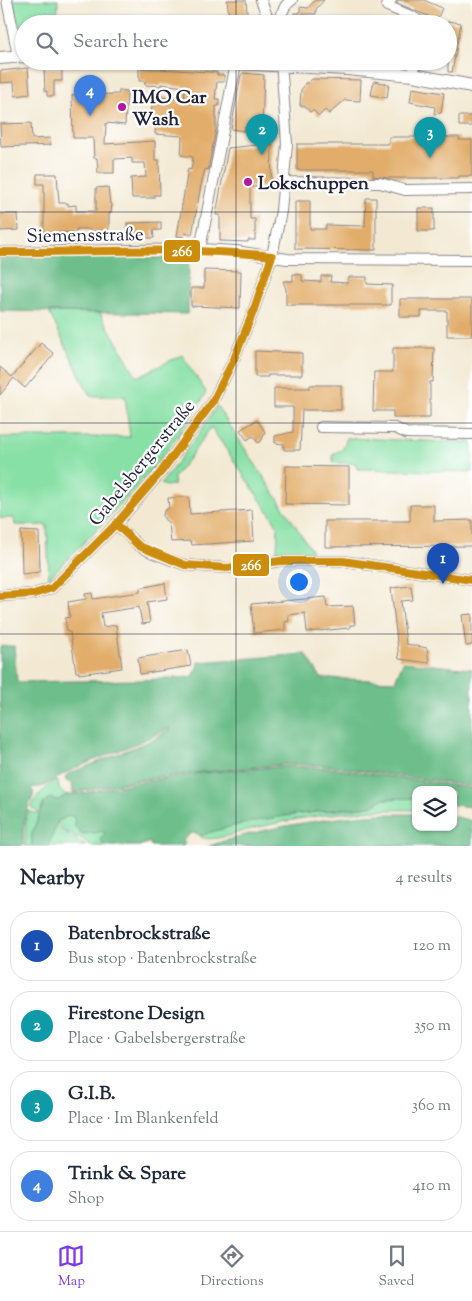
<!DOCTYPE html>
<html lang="en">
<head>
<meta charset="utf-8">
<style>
  :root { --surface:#fff; --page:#f2f2f3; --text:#1f2937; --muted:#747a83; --line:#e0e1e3; --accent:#7c3aed }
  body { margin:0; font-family:"Sorts Mill Goudy",serif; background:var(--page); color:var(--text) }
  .controls { position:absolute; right:15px; bottom:15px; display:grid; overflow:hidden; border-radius:10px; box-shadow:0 1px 4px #0004 }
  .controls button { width:45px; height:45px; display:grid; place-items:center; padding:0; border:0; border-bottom:1px solid var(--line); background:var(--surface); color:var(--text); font:25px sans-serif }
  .you { position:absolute; left:298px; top:581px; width:18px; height:18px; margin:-12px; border:4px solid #fff; border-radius:50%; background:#1a73e8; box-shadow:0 0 0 8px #1a73e833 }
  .badge { display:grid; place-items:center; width:32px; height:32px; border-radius:50%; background:var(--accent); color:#fff; font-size:16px; font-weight:700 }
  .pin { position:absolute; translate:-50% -41px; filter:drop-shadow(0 1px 2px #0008) }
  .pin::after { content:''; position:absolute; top:26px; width:18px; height:15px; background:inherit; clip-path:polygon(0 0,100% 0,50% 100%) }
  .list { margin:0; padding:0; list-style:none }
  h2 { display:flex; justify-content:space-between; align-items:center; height:65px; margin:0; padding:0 20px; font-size:21px }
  h2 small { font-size:16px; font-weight:400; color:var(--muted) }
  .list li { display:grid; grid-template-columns:32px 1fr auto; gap:15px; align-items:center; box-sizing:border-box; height:70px; margin:0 10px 10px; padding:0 10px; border:1px solid var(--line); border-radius:20px }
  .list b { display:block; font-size:19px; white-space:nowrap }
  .list p { margin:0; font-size:16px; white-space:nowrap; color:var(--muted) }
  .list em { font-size:16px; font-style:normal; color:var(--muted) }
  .icon { flex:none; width:28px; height:28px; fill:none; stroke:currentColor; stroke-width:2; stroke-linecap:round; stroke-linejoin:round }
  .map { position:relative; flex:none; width:472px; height:846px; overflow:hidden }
  .search { position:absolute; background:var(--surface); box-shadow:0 1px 4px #0004; left:15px; right:15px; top:15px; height:55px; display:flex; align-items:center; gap:12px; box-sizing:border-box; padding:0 18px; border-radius:28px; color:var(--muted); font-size:19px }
  .sheet { height:385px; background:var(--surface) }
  nav { display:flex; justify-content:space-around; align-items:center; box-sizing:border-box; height:70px; border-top:1px solid var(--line); background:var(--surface); font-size:14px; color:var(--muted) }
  nav a { display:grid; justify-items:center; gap:2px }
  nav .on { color:var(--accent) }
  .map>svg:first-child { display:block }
</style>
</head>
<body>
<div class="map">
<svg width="472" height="846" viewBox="0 0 472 846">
  <rect width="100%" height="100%" fill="#fff"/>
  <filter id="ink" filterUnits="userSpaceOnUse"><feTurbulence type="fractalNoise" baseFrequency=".02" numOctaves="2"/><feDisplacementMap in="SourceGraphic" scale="10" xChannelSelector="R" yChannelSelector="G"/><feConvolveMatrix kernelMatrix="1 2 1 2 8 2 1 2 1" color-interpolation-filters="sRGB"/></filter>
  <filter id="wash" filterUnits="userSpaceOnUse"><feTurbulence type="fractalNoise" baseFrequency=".0096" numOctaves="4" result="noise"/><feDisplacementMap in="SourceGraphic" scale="20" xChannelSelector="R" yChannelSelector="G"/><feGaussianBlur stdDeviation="1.12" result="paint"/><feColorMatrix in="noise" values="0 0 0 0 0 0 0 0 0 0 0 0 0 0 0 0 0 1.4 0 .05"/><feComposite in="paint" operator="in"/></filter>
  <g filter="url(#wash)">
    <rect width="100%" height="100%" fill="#f3e9d3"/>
    <path fill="#87e0a5" stroke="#548170" d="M13,0H58L57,24H24V40L22,37L21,38Z
      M49,312L100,313L137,377L182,355L206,392C197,411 183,428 170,446C134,493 91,535 49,578L47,525H15L14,518H0V437H130L125,396H90Z
      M217,406L312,551L277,553L278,526L211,427L187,461L174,477V485L165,486L161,484L201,431Z
      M347,438C389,439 430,442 472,442V472L357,469L356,463H333V454L343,449Z
      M56,780L58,781C58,787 60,793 67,795L58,800L43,804L40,814L31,807L38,795Z
      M401,798H416V810C361,808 305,816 251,829C239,832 210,844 199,836C254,816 314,813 371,806L383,799Z
      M29,811L40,815L32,834V846H25L26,822Z
      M70,815L74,817L75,821L94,833L103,830L105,834L102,843L107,846H91C81,835 65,835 57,823L58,821Z
      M56,826L86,846H48Z"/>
    <path fill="#6dbe8a" stroke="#487062" d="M0,256L189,258L188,314L0,311Z
      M0,646H14L17,682L141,680L193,677L199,662L306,654L321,678L395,681L403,662L472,669V786L328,766L290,764L191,773L123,783L73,793L72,783L66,781L65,777L68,774L152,740L170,729L169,728C136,746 100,756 67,772C56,777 45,790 33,787L31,790L34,792C33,800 28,805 27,812C23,823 23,834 23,846H0V711L3,710L2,708L0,709Z
      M290,766L328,768L472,788V807L453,805V790H416V798L383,799L371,806C314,812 254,817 199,836L197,833H191L183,840L185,843L183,846H151L150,842L139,846H107L102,843L101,837L105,834L103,831L94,833L82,834L75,827L74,817L70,815L58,821L48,846H32V834L43,804L49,798L58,800L67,795L84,793L124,785L201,773Z
      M378,814H416V827H453V816L472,821V846H209C264,827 321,819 378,814Z"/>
    <g id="blocks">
      <path fill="#e2ad6a" d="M227,0H246L248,24H234L235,15L229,16Z
        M315,0H324L316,9V14H301V20H294V13H300V7L308,8Z
        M398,0H424L442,8L437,20L397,3Z
        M448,21L461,23L452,72H448Z
        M28,68L30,94L15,96L14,82L0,83V71Z
        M44,68H62V81H54V96H47V91H45Z
        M139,68L211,72H217V75H224V82H217L215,99H219V106H216V130L208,170L205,169L201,185L192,235L185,233L184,237L177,236L188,169L191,170L193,157L181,155L182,136L155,134L156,115L151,114L153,96L184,100L185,87L161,84V86L145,85V81H139Z
        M243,73L264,75L262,130L245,127L244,131L231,129L241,75Z
        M312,79L361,80L360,101L345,100L329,114L325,110L319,116L313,110L310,112L305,106H300L301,90L304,86L305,83H308Z
        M374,81L389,84L387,98L371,95Z
        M412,88L444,93L441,113L434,114L435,107L410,102Z
        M119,90L127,91L125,125L106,123L105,144L155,141V160H159L160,195H154V198H132L131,178L146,177L145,163H132V158L114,159V173H98L97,158H94L93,138H73L72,95L119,94Z
        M459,116H472V126H459Z
        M31,123L32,139L50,138L51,145L1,147L0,124Z
        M269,132L272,145L271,187H250V219H255V240H248V242L220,241V215H216L228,148L257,145V134Z
        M389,137H459V140H472V176H459V178H387L373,176V170H297V144H389Z
        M37,174H57L59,203H68V206L76,205V211H96V188L108,187L110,204H112L111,213H109V227L105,239L97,234V232L86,229H76L77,232L44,233V184H37Z
        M366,198H376V250L295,249V201H310V229H326V225L365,226Z
        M418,208H434V231H418Z
        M0,214H18L19,230L0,231Z
        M161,222V230H153L154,238H131V233H128L127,223Z
        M204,270L241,271L240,308L191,306V288H204Z
        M293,274L302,275V281L321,282V276H331L330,282L348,283L349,277H367V284L393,285L391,289V305H286V289L283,281H293Z
        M400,299H472V336H447V311H421V317H400Z
        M41,343L54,354L25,388L14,378L0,395V367L12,377Z
        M393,348H434L433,382H430V418H393V411H373L374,372H393Z
        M255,351L302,353V375H268V377H255Z
        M310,385H341V410H302L300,450H284V444L275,443V436L293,432V407H274V388H310Z
        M257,420L265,432L262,440L258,443L253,436L247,440L240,430Z
        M286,466L349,467V505L285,504Z
        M189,497L190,514L252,510L254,541L192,545L191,541L171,542L169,523L165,520L163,516L164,511L169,508L168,498Z
        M410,505H434V521L472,520V546L325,547V521H410Z
        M21,531L39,532L40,572L22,574Z
        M165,583L167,599L147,602L150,623L142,624L139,607L101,613L103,627L116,625L122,668L79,674V672H76L70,632H67L65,618L70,617L68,602L86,599L85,594L92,593L93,599L140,592V588Z
        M411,586L413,600L401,601L406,644L427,648L429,663L399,659L391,588Z
        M326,597L327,607L353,606L355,625H350V628L307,632L305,613L288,615L289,621L285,622V630L254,633L251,604Z
        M472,614V645L466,646L462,615Z
        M188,650L191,666L140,674L138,658Z"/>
    </g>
  </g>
  <g filter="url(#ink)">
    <use href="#blocks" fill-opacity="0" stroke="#8a8687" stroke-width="1"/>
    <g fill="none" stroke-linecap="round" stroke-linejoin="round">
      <g stroke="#8a8687" stroke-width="12">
        <path id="minor" d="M7,0L18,56
          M261,0L270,24
          M391,0L387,6L413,17
          M412,23L413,17L424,24
          M276,24L286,5L292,0
          M413,75L415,61
          M284,182L380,183L405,190L472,189
          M200,249L236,63
          M0,252L200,249L236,251L287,259L472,260
          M321,427L395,428L406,433L472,434
          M116,524L139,546L153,553L185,565L227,568L244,567L280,561H343L472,580
          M0,596L34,594L52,588L116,524L161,472L212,403L234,359L253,312L272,256L281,211L287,144L281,61"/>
      </g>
      <g stroke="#8a8687" stroke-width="14">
        <path id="major" d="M0,58L24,56
          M199,61L347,69L413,75L472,86"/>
      </g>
      <use href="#minor" stroke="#fff" stroke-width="10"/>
      <use href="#major" stroke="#fff" stroke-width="12"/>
      <g stroke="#fff" stroke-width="11">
        <path id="bus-1" d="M0,252C91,253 181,246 272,256L253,312L234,359L212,403L161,472L116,524L52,588L34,594L0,596
          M116,524L139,546L185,565L227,568L280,561H343L472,580"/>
      </g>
      <use href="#bus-1" stroke="#cc8c0c" stroke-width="8"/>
    </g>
  </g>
  <path fill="none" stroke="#22223b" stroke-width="1" stroke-opacity="0.55" d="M236,0V24M236,61V846M0,212H472M0,423H472M0,634H472"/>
  <g fill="#b5179e" stroke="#fff" stroke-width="2">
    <circle cx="122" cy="107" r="5"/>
    <circle cx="248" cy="182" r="5"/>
  </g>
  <g text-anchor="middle" stroke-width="4.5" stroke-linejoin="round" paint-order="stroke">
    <g font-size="19" font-weight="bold" fill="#22223b" stroke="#fff" text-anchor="start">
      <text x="132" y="103">IMO Car<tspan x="132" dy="22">Wash</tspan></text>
      <text x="258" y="189">Lokschuppen</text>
    </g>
    <g font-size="19" fill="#22223b" stroke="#fff">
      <text transform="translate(85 234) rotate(-1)" y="7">Siemensstraße</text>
      <text transform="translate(141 462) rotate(-51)" y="7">Gabelsbergerstraße</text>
    </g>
  </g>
  <g stroke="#fff" stroke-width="2">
    <rect x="163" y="239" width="38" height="24" rx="5" fill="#cc8c0c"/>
    <rect x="232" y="553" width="38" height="24" rx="5" fill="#cc8c0c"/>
  </g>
  <g font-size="14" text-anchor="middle" font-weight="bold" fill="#fff">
    <text x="182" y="256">266</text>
    <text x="251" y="570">266</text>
  </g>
</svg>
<div class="controls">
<button><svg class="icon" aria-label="layers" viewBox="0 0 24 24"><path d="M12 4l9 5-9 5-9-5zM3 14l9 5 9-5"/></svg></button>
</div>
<div class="you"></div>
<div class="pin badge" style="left:443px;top:584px;background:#1a4fb4">1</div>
<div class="pin badge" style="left:262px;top:155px;background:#0f9aa8">2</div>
<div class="pin badge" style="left:430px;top:158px;background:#0f9aa8">3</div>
<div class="pin badge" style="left:90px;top:116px;background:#3f7fe0">4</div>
<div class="search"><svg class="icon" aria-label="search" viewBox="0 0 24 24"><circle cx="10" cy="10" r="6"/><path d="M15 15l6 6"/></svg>Search here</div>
</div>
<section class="sheet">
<h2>Nearby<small>4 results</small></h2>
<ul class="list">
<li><span class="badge" style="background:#1a4fb4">1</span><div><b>Batenbrockstraße</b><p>Bus stop · Batenbrockstraße</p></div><em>120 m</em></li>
<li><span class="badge" style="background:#0f9aa8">2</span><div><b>Firestone Design</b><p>Place · Gabelsbergerstraße</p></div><em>350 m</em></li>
<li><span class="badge" style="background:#0f9aa8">3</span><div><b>G.I.B.</b><p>Place · Im Blankenfeld</p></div><em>360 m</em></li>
<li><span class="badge" style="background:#3f7fe0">4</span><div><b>Trink &amp; Spare</b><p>Shop</p></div><em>410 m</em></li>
</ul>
</section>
<nav>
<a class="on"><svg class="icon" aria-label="map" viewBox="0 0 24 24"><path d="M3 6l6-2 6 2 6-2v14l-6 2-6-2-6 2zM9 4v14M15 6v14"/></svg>Map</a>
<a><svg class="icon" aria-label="directions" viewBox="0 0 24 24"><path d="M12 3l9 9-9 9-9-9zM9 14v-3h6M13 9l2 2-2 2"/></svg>Directions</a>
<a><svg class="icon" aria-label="saved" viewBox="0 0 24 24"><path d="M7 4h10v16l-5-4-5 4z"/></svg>Saved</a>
</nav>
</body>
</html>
